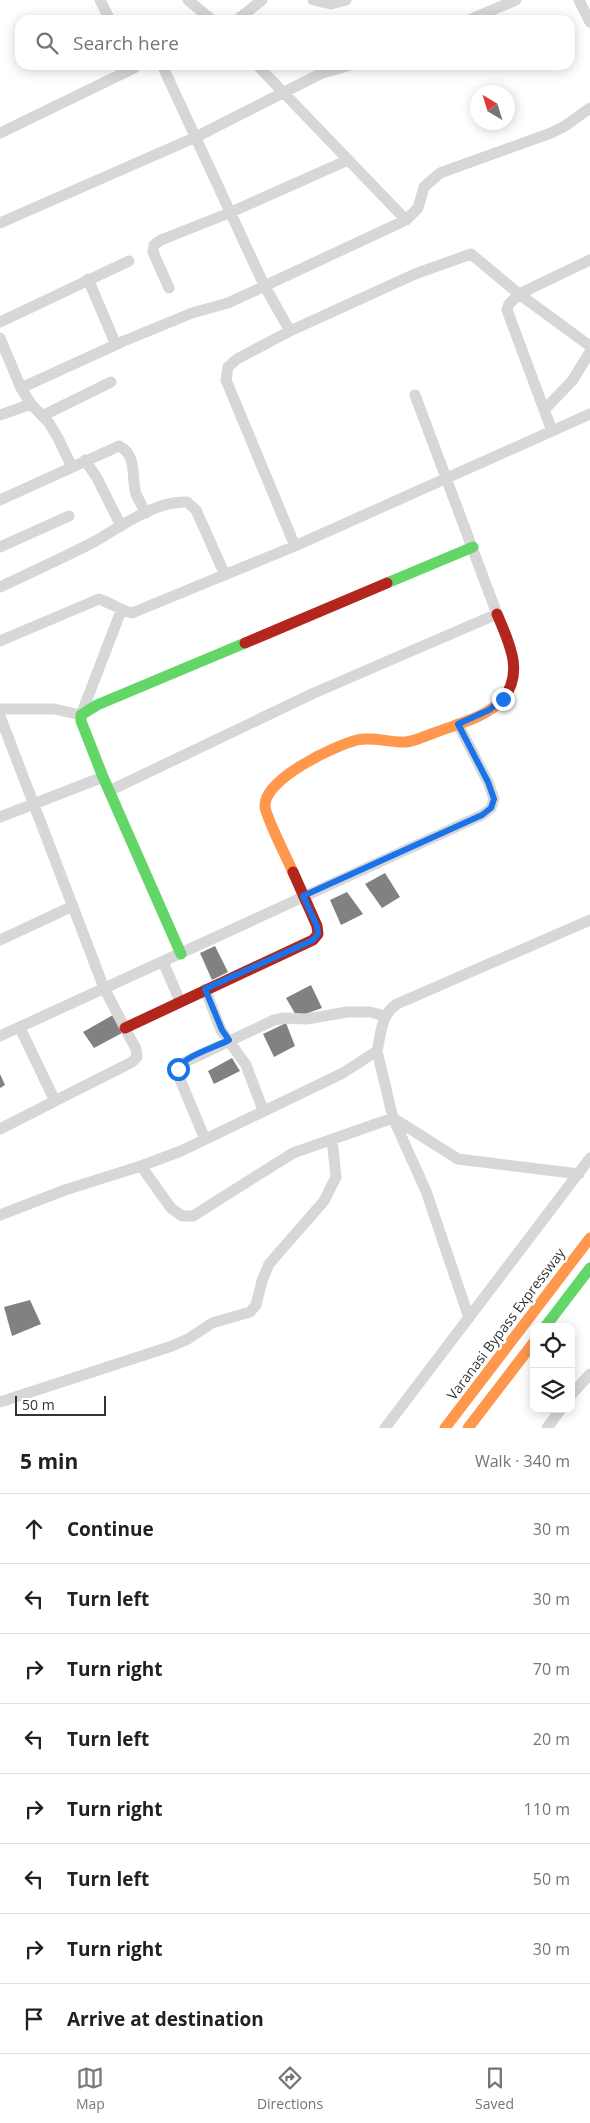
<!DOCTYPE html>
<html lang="en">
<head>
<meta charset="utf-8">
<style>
  :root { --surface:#fff; --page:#f6f6f6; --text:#202124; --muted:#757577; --line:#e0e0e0; --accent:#7a7a7a }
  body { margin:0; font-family:"Open Sans",sans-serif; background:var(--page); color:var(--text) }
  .controls { position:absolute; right:15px; bottom:15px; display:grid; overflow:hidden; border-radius:10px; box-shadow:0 2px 12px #0003 }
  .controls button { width:45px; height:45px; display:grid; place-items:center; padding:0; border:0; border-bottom:1px solid var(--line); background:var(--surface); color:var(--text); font:25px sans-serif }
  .compass { position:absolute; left:470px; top:85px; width:45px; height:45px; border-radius:50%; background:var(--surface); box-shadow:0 2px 12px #0003; rotate:322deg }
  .scale { position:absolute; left:15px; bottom:12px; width:91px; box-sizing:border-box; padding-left:5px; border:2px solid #333; border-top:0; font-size:14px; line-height:18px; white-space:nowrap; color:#333; -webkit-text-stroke:4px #fff; paint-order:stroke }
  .stop { position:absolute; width:15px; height:15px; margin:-11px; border:4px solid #1a73e8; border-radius:50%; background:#fff }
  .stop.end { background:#1a73e8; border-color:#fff; box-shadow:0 1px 5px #0008 }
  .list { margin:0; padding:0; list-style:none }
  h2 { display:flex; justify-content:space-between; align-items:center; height:65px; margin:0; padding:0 20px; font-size:21px }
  h2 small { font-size:16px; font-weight:400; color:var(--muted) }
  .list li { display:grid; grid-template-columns:32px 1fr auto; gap:15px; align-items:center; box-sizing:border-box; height:70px; padding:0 20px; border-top:1px solid var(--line) }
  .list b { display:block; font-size:19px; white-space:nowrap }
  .list em { font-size:16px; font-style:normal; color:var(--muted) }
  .icon { flex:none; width:28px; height:28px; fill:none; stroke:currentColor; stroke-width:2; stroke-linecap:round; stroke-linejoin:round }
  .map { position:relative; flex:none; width:590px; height:1428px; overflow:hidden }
  .search { position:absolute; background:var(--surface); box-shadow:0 2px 12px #0003; left:15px; right:15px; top:15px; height:55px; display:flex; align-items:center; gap:12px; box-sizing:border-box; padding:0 18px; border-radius:15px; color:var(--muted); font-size:19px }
  .sheet { height:625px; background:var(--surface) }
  nav { display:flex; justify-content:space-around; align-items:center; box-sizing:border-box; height:70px; border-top:1px solid var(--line); background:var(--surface); font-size:14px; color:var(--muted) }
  nav a { display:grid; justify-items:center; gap:2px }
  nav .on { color:var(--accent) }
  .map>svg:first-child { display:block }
</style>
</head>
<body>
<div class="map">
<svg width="590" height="1428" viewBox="0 0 590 1428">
  <rect width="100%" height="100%" fill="#fff"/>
  <path fill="#818181" d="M385,873L400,897L382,908L365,884Z
    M347,892L363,914L341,925L330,900Z
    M215,946L228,972L212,980L200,953Z
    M311,985L322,1008L297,1017L286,998Z
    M113,1015L122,1033L94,1048L83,1032Z
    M286,1023L295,1046L274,1057L263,1034Z
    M232,1058L240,1071L214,1084L208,1071Z
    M0,1074L5,1085L0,1088Z
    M30,1300L41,1324L12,1336L4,1307Z"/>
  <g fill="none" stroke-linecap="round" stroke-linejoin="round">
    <path stroke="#d7d7d7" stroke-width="11" d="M100,0L110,20
      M188,0L212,20
      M313,0L331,4L346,0
      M579,0L590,22
      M237,20L262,0
      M469,20L516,0
      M162,65L264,285L290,331
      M257,65L406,220
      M0,133L134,68
      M0,223L196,137L322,73L351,65
      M88,279L116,345
      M169,288L153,252L154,245L161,240L229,213L348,160
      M0,322L129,261
      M0,338L21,388L31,404L49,423L58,438L72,467
      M21,388L124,341L192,313L228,303L406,220L418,208L424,187L440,173L551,133L565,126L590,108
      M544,410L572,381L590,352
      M0,415L31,404
      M42,416L111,382
      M552,431L507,310L509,304L519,294L590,260
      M85,460L97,478L121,526
      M0,500L119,446C138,455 131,479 136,494C139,501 143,507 146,513
      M295,546L226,380L228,367L237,359L290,331L415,274L471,254L519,294L590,346
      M0,547L69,516
      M0,587C30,573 60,559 90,544C118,529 155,500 187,502L196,510L225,575
      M0,641L99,599C111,603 120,610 132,613L295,546L590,414
      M0,709H54L81,715L121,611
      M0,716L104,988L136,1049L137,1057L132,1062L55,1101
      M109,791L314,693L497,614L415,395
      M0,817L103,777
      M0,940L73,906
      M163,962L180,1001
      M205,989L221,1030L246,1065L263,1110
      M0,1036L482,815L491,808L494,799L488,782L458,724
      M377,1051L393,1118L426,1191L469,1318
      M0,1129L55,1101L20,1028
      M205,1139L179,1077L178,1069L181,1064L274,1020L284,1018L307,1019L347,1012H370L385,1016
      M141,1166L171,1208L182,1216H193L293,1153L393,1118L458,1159L579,1174
      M0,1215L65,1190L141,1166L181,1151L343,1073L377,1051C381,1034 381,1014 397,1004L590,920
      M571,1395L590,1374
      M0,1402L172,1346L188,1339L212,1323L250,1312L256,1305L262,1281L269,1264L324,1201L336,1177L332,1139
      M385,1428L590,1158
      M547,1428L561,1409"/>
    <path stroke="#63d668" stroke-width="11" d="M387,583L473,547
      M181,954L103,777L81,721V715L97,705L245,643
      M545,1327L590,1268"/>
    <path stroke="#ff974d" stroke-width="11" d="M293,872C288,860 265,816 265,806C264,779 334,746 357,740C373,736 389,743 406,742C416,741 425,736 434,733C457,724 485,718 502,700
      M445,1428L590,1238
      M468,1428L534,1342"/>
    <path stroke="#b3261e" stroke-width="11" d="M497,614C509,642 525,674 502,700
      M245,643L387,583
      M125,1028L313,940L318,934L317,926L293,872"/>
  </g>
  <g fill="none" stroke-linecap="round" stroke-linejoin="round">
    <path stroke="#1a73e8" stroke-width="6" d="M178,1069C184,1056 216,1047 229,1040L222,1030L205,989L313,940L318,934L317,926L303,896L482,815L491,808L494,799L488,782L458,724L489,710L503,699"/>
  </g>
  <g text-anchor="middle" stroke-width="5" stroke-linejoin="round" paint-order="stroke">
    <g font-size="14" fill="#333" stroke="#fff">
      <text transform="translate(506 1324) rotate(-53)" y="5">Varanasi Bypass Expressway</text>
    </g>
  </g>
</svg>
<div class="controls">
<button><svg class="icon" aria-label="locate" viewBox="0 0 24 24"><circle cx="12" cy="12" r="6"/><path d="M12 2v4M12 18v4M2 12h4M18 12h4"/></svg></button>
<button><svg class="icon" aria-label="layers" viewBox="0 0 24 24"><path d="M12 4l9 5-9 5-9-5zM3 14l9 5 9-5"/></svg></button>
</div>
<svg class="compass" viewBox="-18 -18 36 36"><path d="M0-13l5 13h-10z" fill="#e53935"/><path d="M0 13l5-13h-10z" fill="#757577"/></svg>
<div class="scale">50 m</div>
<div class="stop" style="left:178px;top:1069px"></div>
<div class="stop end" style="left:503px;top:699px"></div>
<div class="search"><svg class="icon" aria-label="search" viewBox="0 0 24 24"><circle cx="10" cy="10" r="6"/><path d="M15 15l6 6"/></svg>Search here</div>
</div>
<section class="sheet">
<h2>5 min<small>Walk · 340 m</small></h2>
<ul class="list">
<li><svg class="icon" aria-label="ahead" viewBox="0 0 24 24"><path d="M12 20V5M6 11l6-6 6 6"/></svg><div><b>Continue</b></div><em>30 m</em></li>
<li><svg class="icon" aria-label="left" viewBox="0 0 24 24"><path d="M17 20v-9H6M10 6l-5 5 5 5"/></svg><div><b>Turn left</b></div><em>30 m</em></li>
<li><svg class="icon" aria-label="right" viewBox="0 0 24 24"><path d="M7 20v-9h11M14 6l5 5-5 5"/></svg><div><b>Turn right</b></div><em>70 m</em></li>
<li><svg class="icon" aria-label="left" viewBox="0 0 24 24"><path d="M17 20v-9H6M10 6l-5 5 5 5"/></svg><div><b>Turn left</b></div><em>20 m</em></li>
<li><svg class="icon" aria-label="right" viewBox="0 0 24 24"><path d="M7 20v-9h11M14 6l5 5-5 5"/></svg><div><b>Turn right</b></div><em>110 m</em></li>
<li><svg class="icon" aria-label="left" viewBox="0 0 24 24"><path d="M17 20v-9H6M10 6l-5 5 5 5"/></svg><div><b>Turn left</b></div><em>50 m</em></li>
<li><svg class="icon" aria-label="right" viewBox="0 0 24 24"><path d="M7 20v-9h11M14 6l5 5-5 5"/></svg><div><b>Turn right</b></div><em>30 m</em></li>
<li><svg class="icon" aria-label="arrive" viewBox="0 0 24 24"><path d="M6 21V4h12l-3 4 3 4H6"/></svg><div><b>Arrive at destination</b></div></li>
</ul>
</section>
<nav>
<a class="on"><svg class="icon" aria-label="map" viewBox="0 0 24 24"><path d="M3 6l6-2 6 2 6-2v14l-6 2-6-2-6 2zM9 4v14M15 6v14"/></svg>Map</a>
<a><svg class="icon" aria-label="directions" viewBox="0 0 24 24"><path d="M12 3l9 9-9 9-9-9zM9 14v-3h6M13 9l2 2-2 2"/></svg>Directions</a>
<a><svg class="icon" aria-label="saved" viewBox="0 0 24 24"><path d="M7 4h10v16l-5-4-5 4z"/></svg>Saved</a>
</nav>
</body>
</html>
